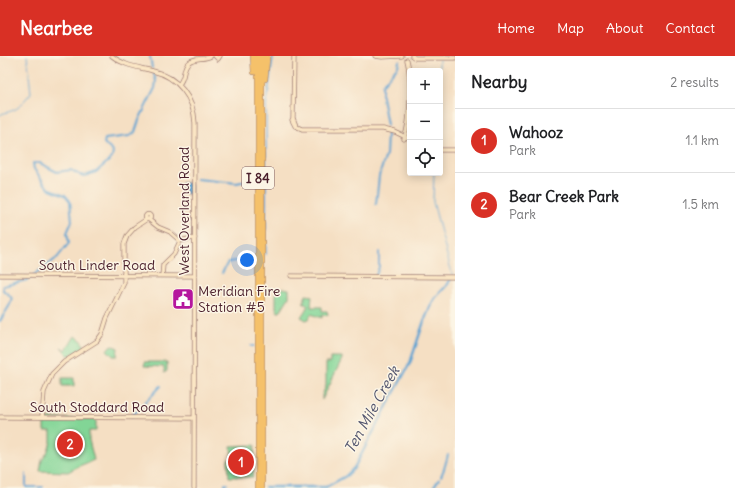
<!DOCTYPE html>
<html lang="en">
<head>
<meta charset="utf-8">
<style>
  :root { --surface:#fff; --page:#f6f6f6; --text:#202124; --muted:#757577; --line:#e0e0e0; --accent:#d93025 }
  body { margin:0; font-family:Delius,sans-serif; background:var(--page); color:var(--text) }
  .controls { position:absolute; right:12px; top:12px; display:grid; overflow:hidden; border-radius:4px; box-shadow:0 2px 10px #0003 }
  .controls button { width:36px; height:36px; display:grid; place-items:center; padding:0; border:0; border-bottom:1px solid var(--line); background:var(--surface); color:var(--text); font:20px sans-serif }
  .you { position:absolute; left:247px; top:204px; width:14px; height:14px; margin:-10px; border:3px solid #fff; border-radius:50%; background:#1a73e8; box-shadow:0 0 0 6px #1a73e833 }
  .badge { display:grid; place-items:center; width:26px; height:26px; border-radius:50%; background:var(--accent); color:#fff; font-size:13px; font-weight:700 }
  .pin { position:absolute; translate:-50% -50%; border:2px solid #fff; box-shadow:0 1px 4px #0006 }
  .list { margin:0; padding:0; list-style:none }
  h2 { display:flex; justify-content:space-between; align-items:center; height:52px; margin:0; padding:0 16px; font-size:17px }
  h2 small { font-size:13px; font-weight:400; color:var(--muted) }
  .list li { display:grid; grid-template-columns:26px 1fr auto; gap:12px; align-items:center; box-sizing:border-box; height:64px; padding:0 16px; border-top:1px solid var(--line) }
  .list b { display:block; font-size:15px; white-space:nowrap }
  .list p { margin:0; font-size:13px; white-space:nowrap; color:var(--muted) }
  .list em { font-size:13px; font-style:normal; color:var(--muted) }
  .icon { flex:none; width:22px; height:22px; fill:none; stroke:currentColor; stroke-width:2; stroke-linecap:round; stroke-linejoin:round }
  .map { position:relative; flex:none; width:455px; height:432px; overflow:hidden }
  header { display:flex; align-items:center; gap:24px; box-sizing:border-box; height:56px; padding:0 20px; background:var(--accent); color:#fff }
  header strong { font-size:19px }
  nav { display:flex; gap:22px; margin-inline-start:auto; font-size:14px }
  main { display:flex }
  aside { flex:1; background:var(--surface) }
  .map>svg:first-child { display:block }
</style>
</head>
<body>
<header>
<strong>Nearbee</strong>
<nav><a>Home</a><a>Map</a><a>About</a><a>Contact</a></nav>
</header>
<main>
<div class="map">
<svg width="455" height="432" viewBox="0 0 455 432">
  <rect width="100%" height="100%" fill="#fcf5e5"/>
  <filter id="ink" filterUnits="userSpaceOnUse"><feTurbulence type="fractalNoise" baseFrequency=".025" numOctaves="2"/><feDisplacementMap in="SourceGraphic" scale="8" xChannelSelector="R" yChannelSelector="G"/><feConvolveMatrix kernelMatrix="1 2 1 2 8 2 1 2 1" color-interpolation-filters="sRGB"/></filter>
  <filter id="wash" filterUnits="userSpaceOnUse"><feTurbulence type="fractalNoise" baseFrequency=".012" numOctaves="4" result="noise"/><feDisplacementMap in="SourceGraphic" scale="16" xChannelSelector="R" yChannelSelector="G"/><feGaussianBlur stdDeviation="0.9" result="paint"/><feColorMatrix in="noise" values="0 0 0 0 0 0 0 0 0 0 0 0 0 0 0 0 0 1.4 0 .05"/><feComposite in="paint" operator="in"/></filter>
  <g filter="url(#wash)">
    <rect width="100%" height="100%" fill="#f5dfc3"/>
    <path fill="#82d596" stroke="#667a60" d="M283,232L289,233V241L280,256H278L276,252V234Z
      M306,239L312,240L311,251H322V255H327L328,259H322V262L311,258L309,263L306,264L301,261L308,250L303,247Z
      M75,280L80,283L85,291L69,300L61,291L66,294Z
      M111,289L118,292L117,300H113L107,294Z
      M330,301H342V303L322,344V339L326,330V307H330Z
      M145,306H167V315L164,317V311L144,310Z
      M62,322H74V330H62Z
      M46,363H95L96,364V375H89V384L94,404L79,410L68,416L40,415L42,404L47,397L51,386V375H44V364Z
      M255,389L253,421H229L228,404L232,402L231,390Z"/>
    <path fill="#5ca3d2" stroke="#53617e" d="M182,127H189L191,129V137L190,138H187L181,130Z"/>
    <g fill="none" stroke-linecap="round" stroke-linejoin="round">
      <path stroke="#5ca3d2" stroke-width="1" d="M27,0L29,15
        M439,4V15
        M29,17V18
        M24,45L31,37L29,19
        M0,59C4,56 7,57 11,55C16,54 20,50 23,47
        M434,117L433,146L452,218"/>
      <path stroke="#5ca3d2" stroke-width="2" d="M150,0L152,12
        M387,69L382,41V29L398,10L399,5
        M130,80L135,76L139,64L155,32L156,25L154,18
        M197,123L237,127L253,123
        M376,148L379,120L386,99L387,78
        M266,198V50L273,0
        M222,217L228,206L243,204L254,206
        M376,219L379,211V196
        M0,265C3,259 14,246 11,241C9,238 5,236 3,234V230L27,224L57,202L69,187L67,177L72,165L70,145L65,139L48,132L34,113L33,107H40L57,116L71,114L80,119L85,120L96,116L112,102L113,96L104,87L105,83L129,80
        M251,290H254
        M132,360L161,330
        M26,418V431H43
        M441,420L444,413L448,399
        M227,428H225V430L228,432
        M433,432L439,423"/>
      <path stroke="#5ca3d2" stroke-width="2.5" d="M265,431H326L346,420L354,412L410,307L424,265L431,249L435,242L448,228L451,222"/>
    </g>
  </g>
  <g filter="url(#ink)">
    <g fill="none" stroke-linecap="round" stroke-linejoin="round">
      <g stroke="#a07f77" stroke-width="5">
        <path id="secondary" d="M112,0C124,10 138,11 153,15C178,21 194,42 195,67L194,432
          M215,0L218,3L220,0
          M375,0L382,1L402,0
          M412,0L415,2H455
          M179,28C186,21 182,11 189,6C195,1 204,4 211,0
          M293,62L294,0
          M296,70L293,62L292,64L295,70L302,73H383L395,76L410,83
          M404,83C411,64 412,23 407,4
          M440,94H455
          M145.5 161a2.5 2.5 0 1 1 5 0a2.5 2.5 0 1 1-5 0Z
          M148,163L158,171L170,176L180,185
          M0,219L195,220
          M162,220L163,209L174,198L180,185L188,183L195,182
          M291,220L455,221
          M0,361L194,362
          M42,361L44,336L52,318L64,306L97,285L102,278L107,262L124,227V188L127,180L135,171L147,163"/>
      </g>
      <g stroke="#a07f77" stroke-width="6">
        <path id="highway" d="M253,0L254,16
          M258,0V432
          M262,0V432
          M265,23L267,0"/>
      </g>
      <use href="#secondary" stroke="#fbe6c4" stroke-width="3.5"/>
      <use href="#highway" stroke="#f5c16b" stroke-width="5"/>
    </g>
  </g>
  <defs>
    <g id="civic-square" transform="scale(1.15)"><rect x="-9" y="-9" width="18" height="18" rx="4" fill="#b5179e" stroke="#fcf5e5"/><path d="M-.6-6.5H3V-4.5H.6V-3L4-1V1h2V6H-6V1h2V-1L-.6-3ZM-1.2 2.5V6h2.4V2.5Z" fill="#fff"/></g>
  </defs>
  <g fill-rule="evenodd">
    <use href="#civic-square" x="183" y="243"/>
  </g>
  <g text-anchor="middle" stroke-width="3" stroke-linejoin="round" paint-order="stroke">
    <rect fill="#fcf5e5" stroke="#7f5f63" stroke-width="1" x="242" y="111" width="32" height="22" rx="3"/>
    <g font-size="13" font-weight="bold" fill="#4a1f2b">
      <text x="258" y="127">I 84</text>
    </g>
    <g font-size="14" fill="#4a1f2b" stroke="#fcf5e5">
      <text transform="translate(184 155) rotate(-90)" y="5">West Overland Road</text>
      <text x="97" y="214">South Linder Road</text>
      <text x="97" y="356">South Stoddard Road</text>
    </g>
    <g font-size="14" fill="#4a1f2b" stroke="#fcf5e5" text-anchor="start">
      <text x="198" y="240">Meridian Fire<tspan x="198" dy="16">Station #5</tspan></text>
    </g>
    <g font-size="15" font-style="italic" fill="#51546e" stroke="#fcf5e5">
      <text transform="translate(372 354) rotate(-61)" y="5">Ten Mile Creek</text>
    </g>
  </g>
</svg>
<div class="controls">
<button>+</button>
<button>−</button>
<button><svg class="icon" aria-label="locate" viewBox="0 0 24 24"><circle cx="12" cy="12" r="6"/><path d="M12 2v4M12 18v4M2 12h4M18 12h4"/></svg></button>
</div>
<div class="you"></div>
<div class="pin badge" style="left:241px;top:406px">1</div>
<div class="pin badge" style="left:70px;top:388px">2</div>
</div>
<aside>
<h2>Nearby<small>2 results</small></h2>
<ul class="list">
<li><span class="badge">1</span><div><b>Wahooz</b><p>Park</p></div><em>1.1 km</em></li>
<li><span class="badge">2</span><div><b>Bear Creek Park</b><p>Park</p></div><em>1.5 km</em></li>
</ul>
</aside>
</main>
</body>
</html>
